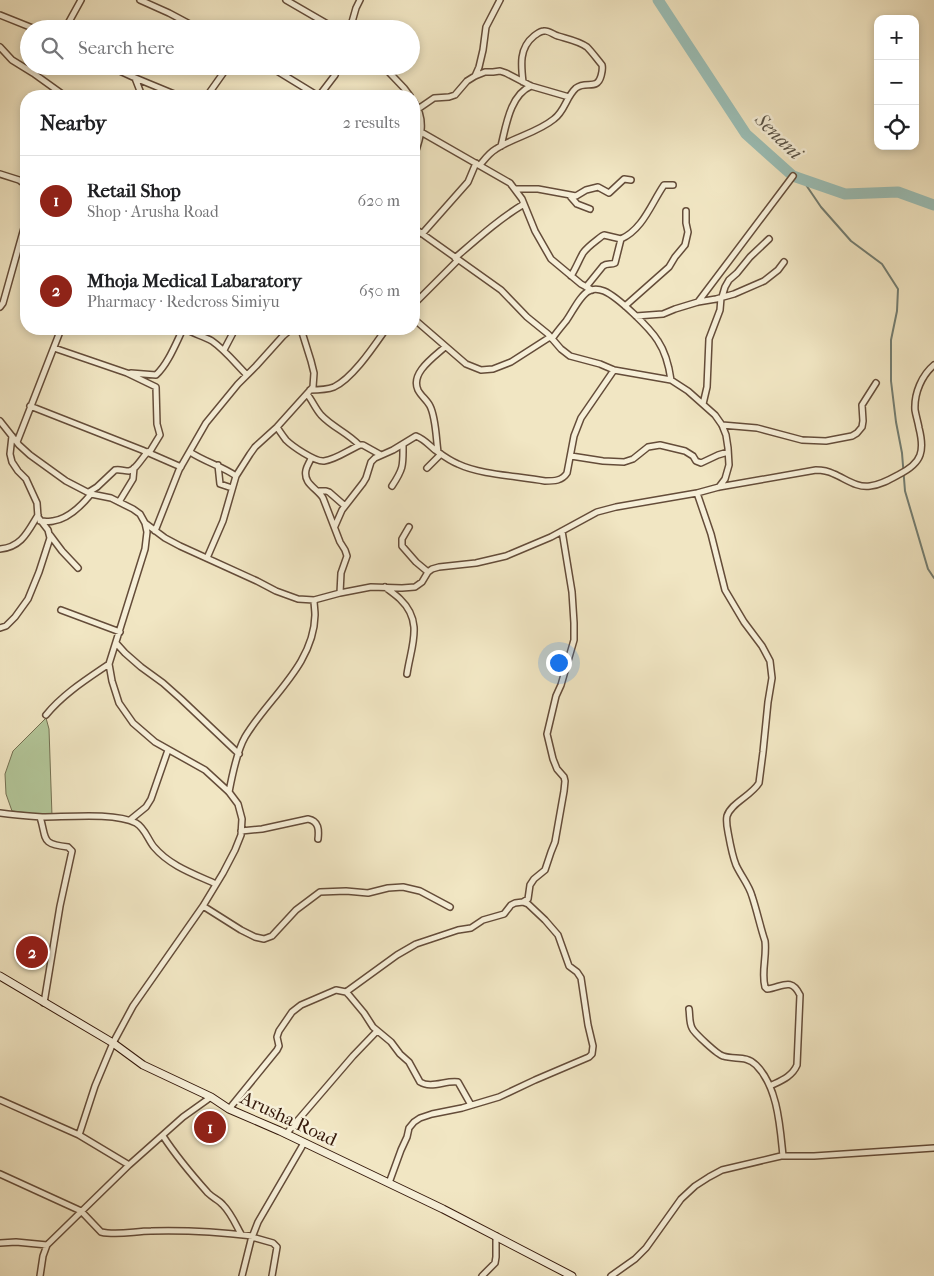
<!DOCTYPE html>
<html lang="en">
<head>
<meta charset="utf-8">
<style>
  :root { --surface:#fff; --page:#f2f2f2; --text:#202124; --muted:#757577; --line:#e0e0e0; --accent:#8f2418 }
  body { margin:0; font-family:"IM FELL French Canon",serif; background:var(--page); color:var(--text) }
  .controls { position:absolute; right:15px; top:15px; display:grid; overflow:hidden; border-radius:10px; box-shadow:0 2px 8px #0003 }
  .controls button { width:45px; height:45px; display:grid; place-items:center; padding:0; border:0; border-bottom:1px solid var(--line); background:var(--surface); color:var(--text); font:25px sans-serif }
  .you { position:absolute; left:558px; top:662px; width:18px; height:18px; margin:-12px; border:4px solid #fff; border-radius:50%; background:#1a73e8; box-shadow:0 0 0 8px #1a73e833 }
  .badge { display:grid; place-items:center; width:32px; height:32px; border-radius:50%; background:var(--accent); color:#fff; font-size:16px; font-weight:700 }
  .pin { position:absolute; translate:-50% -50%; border:2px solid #fff; box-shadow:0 1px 5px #0006 }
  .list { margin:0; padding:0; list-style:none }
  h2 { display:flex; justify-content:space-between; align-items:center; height:65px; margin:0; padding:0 20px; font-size:21px }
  h2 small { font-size:16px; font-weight:400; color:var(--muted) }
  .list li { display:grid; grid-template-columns:32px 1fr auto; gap:15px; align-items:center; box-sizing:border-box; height:90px; padding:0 20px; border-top:1px solid var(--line) }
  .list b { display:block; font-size:19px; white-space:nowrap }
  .list p { margin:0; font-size:16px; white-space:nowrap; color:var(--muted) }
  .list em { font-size:16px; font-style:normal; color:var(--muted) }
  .icon { flex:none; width:28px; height:28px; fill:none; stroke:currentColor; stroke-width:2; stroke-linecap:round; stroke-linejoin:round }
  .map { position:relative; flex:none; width:934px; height:1276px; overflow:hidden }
  .search { position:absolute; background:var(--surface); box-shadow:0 2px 8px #0003; left:20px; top:20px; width:400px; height:55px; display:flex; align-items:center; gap:12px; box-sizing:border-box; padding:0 18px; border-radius:28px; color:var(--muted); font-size:19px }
  .panel { position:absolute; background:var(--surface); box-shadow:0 2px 8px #0003; left:20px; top:90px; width:400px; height:245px; border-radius:20px }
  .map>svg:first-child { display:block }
</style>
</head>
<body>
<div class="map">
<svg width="934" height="1276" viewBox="0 0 934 1276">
  <rect width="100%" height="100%" fill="#f1e6c3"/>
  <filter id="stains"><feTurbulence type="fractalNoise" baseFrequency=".004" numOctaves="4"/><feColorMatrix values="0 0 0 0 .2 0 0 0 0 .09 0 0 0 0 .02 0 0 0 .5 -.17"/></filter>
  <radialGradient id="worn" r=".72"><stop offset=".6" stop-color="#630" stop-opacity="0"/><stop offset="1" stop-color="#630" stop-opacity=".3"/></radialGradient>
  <path fill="#b3c699" stroke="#747052" d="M46,718L49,729L52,816L12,811L6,794L5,774L13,751Z"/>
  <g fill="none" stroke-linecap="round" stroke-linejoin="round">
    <path stroke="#727d72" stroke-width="2" d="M802,179L821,207L851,241L882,264L898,289L897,311L891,340V381L896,422L902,453L905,491L928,569L934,578"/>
    <path stroke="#9bbfb7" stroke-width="11" d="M658,0L746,134L793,176L845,194L898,192L934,205"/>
    <g stroke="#644c39" stroke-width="8">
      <path id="minor" d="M140,0L169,13L199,29
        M286,0L336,29
        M0,15L35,29
        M65,29L81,0
        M350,29L356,8L360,0
        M0,47L12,60L33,73L65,96
        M109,66L133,77L179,96
        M269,66L318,96
        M383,66L404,88L410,96
        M475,76L479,67L483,50L486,27L500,0
        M135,78L142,96
        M207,96L224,72L232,66
        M319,96L335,75L339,66
        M414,102C426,120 421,137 414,156
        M418,109L434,98L449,97L455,95L467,81L475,76L485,72H493L500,71L506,73L531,86L569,97
        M421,132L510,183L522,199L535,231L551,259L581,284L592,290
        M501,146C506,126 510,95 531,86
        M480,165C485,159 489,153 496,149C514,137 537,133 554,119C565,111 566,97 576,88C586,80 597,91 601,76C602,72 603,69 602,65C597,59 592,52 587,47C579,41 568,39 558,36C554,35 548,30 544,31C540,31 537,34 534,36C519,48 521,65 523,82
        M0,174L19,180L26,185
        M516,189H538L576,196L586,190L598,187L609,193L624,179L631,180
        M570,196L577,204L590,209
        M414,228L501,290L527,317L548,334L561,349L570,356L600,364L614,370L671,380L688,391L715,415L722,425L726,435L728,448L729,465L725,479L719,487
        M422,234L468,182L476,163
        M455,258C477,239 499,219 524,204
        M571,276C576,268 579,260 583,253C588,246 596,241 602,236L604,235L621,239C643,229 651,204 664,185H673
        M586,287L603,266C607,263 611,265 615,263L621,239
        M722,297L725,287L729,280L737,273L750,257L769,239
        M698,302L793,176
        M414,304L458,260
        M625,306L669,267L675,257L685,245L688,232L686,223V211
        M0,307L3,303L26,221
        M636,316L663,314L675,309L698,302L716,299L734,294L764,281L778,270L784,262
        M414,319L466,364L481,370L493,369L511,362L550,337
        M186,329C194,334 203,336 212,341C225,350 236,364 247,375
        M552,339C556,333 561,327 566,321C572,313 580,295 589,291C594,288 599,289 604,291C618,297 650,328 658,341C666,353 669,366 671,380
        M54,348L127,373L156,387L157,424L160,435L149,453
        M224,350L235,329
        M131,373L156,375C168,364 176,343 183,329
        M310,390C318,390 326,390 334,387C353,378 374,346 386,329
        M307,394C312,400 315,408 321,415C332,427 348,433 359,445
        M703,404L707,387L709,339L720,310L721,298
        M30,406L142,450L181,467
        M0,421L19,445L30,455L66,481L91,494L111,498L133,509L140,514L145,523L147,532L145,549L109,664L112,681L119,703L133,723L155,742L205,770L229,792L238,804L242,819L241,835L235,850L223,873L203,906L133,1006L113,1043L95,1086L79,1135
        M722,425L757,428L802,440L826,441L852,436L857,433L862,427L863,421L862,405L876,383
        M277,427C280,432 283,436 286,440C292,446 315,462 324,461C337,459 348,450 360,445H363L381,455
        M17,442L61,329
        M190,452C205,462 222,466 236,476
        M438,452C436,438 436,418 430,406C427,400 421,396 418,390C410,373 434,357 445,347
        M571,456L603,461L624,462L633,459L648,447L660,445L685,451L693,456L696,461L701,463L718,455L728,452
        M311,458C310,462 307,465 306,470C303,484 317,488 323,498L340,542L345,550L347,556L341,573L340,593
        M218,465L220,484L232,488
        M427,468L441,454
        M392,486C404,468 403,465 403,445
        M319,491H326L329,492L345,506
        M89,492L97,487L115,470C120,469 124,471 129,471C136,470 142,457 148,452
        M697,493L711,534L725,590L744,622L762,646L770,661L772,678L768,702L763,752L759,783C751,796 731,803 727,816C726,821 727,827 728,832C730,843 732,855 736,865C741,876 749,885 752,896C757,911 760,926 765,941C767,957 761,972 765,987L767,989C781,988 791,976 800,995L797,1065C792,1077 780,1081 770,1086
        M119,502L133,479L134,468
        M40,521C44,521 49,522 53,521C68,519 82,505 91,494
        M145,523L165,538L180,546L257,581L276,591L298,599L314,600L340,593L371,587L402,588L415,587L422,582L428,572L432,569L439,567L476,563L506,556L551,537L597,512L616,507L697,493L719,487L816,470C822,470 828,471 834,474C846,479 857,488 870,486C880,485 889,480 898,475C906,471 917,464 920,455C923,447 921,436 919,428C918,422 916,416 915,410C914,393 922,375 934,365
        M335,526L342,510L363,483L366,478L371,462L375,458L393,450L416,436C424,439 429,445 435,450C442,455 450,461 458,464C481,475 519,476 545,481C554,481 562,481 567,473L574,436L581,418L614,370
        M409,527L402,539V546L416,562L428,572
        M155,531L179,470L206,423L238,384L256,366L283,336L291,329
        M50,535L62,551L78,568
        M0,549C22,547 28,531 38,515
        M207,558L223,521L236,476L250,454L255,447L277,427L313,387L314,373L311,361L301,329
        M385,587C390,591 396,595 400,599C424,622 411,646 407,674
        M61,610L120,632
        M0,628L6,626L15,617L28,599L39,572L50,538L48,530L38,517L37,503L26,479L18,471L12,462L10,454L12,436
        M116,643L125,653L141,667L163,683L181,699L239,754
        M46,715C63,694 87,679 109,664
        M229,792C232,776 237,751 245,737C268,698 314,665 315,615C315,610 314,605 314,600
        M0,813C14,815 28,816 42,817C67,817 115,812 136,823C145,828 148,840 154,847C170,866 194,874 216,884
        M40,817C47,839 40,844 68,847L72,851L60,906L44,1003
        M130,820L146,807L151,799L168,750
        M241,831L262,829L308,819C319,821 319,830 318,839
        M523,902L528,899L530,885L534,879L545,870L551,852L555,842L564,791L565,781L564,777L557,769L553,759L547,734L556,696L561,685L574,640V623L572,592L562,531
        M203,906L241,930L255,937L264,939L272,936L296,910L320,892L346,891L368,893L388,888L403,887L420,891L450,907
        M346,992L397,955L416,944L458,930L471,928L483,920L504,914L511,905L515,903L523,902L528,904L545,920L558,935L569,966L577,972L581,978L588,1025L593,1046L592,1054L589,1057L535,1080L499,1097L462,1108L432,1114L420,1118L414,1122L409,1128L407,1137L401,1150L389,1183
        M689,1009C690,1015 689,1022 692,1028C694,1033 718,1055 723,1056C735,1060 746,1055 756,1065C778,1087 780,1127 783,1156
        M0,1100L79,1135L129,1165
        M229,1109L277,1050L279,1046L277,1037L279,1031L292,1012L301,1005L336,990L346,992L349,995L364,1013L373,1027L391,1042L400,1054L409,1062L420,1082C431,1089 446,1080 458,1082L471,1105
        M286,1134L353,1056L377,1031
        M163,1136C176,1156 192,1175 208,1193C213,1198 219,1200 223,1205C231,1213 236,1225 241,1234
        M0,1174L81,1211L101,1232C117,1236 135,1231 151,1231C185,1230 219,1232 253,1236
        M252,1237L273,1243L277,1247L272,1276
        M0,1243L16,1242L47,1245
        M40,1276L43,1256L47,1245L129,1165L183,1117L211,1097
        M242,1276L251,1240L258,1222L304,1143
        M482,1276L495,1263L496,1257V1236
        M611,1276L635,1259L646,1248L681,1199L695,1186L709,1177L722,1170L781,1156H814L934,1148"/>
    </g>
    <g stroke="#35190b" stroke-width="9">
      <path id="secondary" d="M0,976L113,1043L143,1065L211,1097L229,1109L280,1131L443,1209L572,1276"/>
    </g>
    <use href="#minor" stroke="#f6efd8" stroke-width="5"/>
    <use href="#secondary" stroke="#f6efd8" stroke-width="7"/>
  </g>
  <g text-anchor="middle" stroke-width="5" stroke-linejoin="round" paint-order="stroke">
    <g font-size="19" fill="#35190b" stroke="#f6efd8">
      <text transform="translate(289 1118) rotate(25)" y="7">Arusha Road</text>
    </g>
    <g font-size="20" font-style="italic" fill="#595347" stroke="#f6efd8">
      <text transform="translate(779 136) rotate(44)" y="7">Senani</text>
    </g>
  </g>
  <rect width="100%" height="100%" filter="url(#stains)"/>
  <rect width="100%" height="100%" fill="url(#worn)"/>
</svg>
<div class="controls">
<button>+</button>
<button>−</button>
<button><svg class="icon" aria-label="locate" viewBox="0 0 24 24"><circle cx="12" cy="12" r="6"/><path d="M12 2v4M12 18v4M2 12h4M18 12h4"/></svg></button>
</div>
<div class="you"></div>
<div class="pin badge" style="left:210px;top:1127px">1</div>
<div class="pin badge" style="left:32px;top:952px">2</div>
<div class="search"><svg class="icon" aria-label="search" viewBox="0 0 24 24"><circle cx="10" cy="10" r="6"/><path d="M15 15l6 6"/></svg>Search here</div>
<section class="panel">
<h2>Nearby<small>2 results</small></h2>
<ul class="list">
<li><span class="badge">1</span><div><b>Retail Shop</b><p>Shop · Arusha Road</p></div><em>620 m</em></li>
<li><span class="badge">2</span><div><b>Mhoja Medical Labaratory</b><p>Pharmacy · Redcross Simiyu</p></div><em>650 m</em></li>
</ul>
</section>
</div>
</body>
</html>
